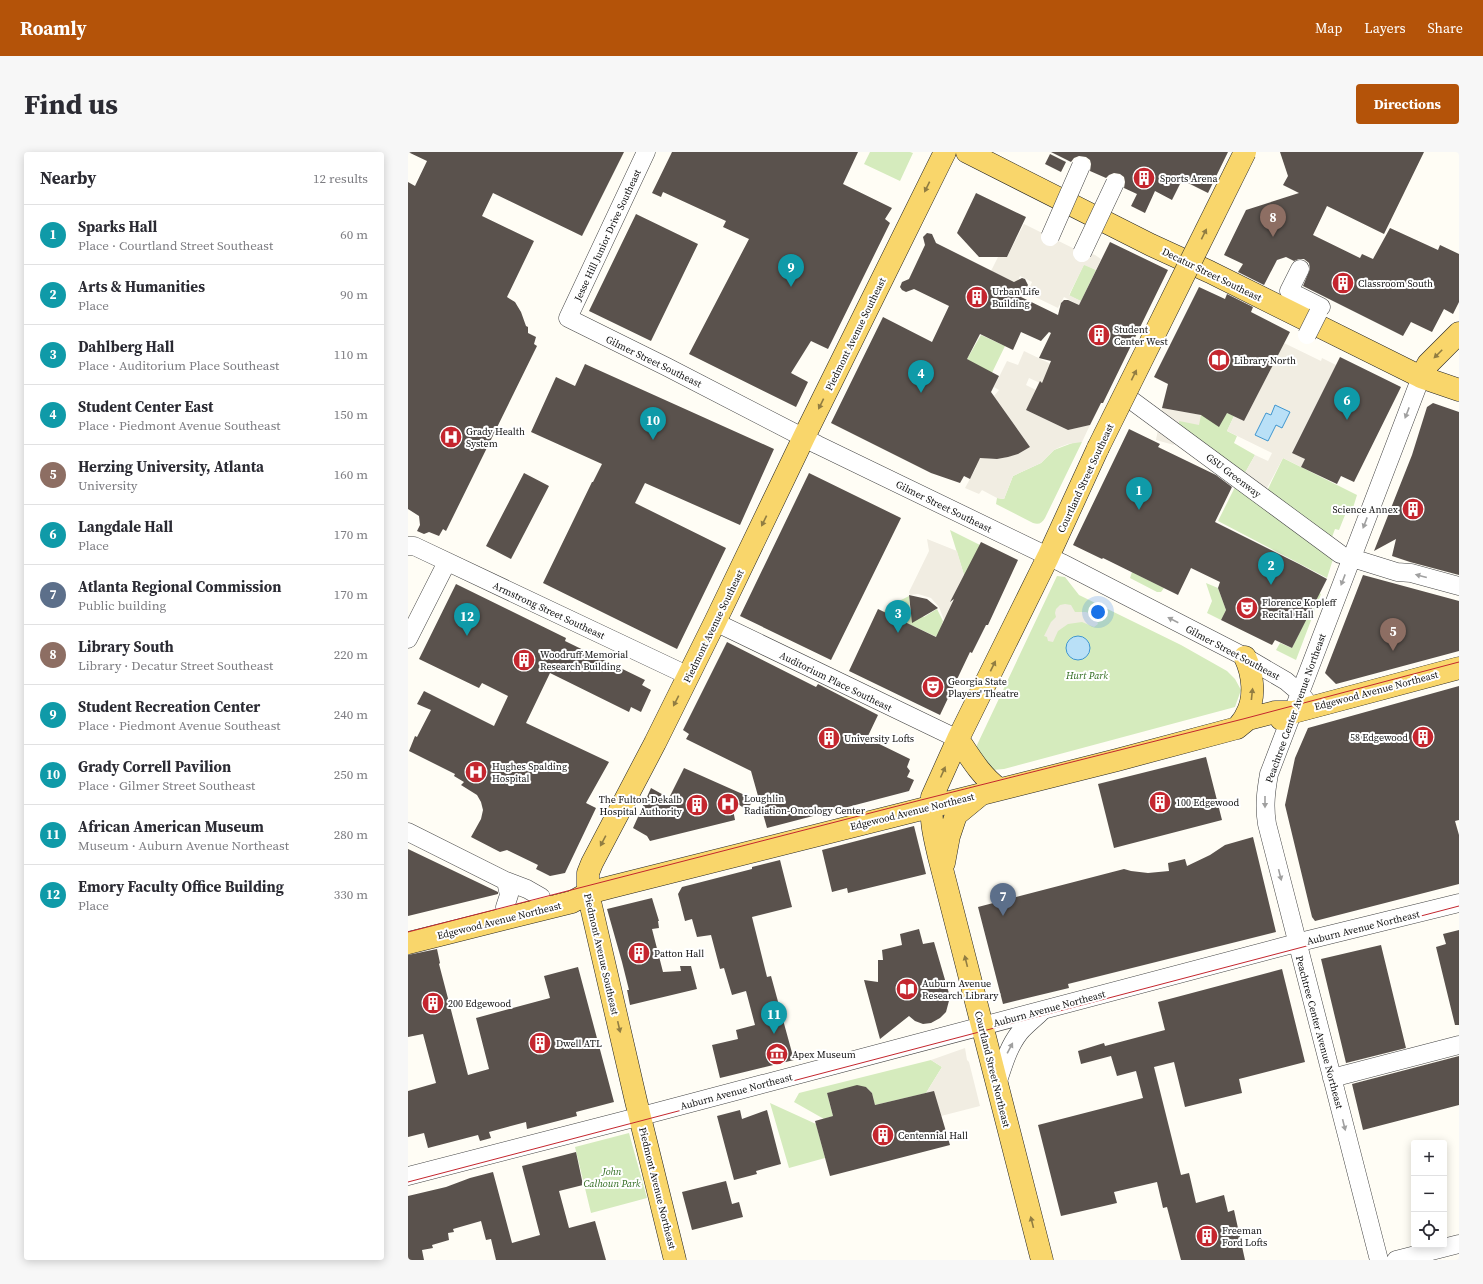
<!DOCTYPE html>
<html lang="en">
<head>
<meta charset="utf-8">
<style>
  :root { --surface:#fff; --page:#f7f7f7; --text:#2b2b33; --muted:#7c7c81; --line:#e1e1e2; --accent:#b45309 }
  body { margin:0; font-family:"Source Serif 4",serif; background:var(--page); color:var(--text) }
  .controls { position:absolute; right:12px; bottom:12px; display:grid; overflow:hidden; border-radius:4px; box-shadow:0 2px 10px #0003 }
  .controls button { width:36px; height:36px; display:grid; place-items:center; padding:0; border:0; border-bottom:1px solid var(--line); background:var(--surface); color:var(--text); font:20px sans-serif }
  .you { position:absolute; left:690px; top:460px; width:14px; height:14px; margin:-10px; border:3px solid #fff; border-radius:50%; background:#1a73e8; box-shadow:0 0 0 6px #1a73e833 }
  .badge { display:grid; place-items:center; width:26px; height:26px; border-radius:50%; background:var(--accent); color:#fff; font-size:13px; font-weight:700 }
  .pin { position:absolute; translate:-50% -33px; filter:drop-shadow(0 1px 2px #0008) }
  .pin::after { content:''; position:absolute; top:21px; width:14px; height:12px; background:inherit; clip-path:polygon(0 0,100% 0,50% 100%) }
  .list { margin:0; padding:0; list-style:none }
  h2 { display:flex; justify-content:space-between; align-items:center; height:52px; margin:0; padding:0 16px; font-size:17px }
  h2 small { font-size:13px; font-weight:400; color:var(--muted) }
  .list li { display:grid; grid-template-columns:26px 1fr auto; gap:12px; align-items:center; box-sizing:border-box; height:60px; padding:0 16px; border-top:1px solid var(--line) }
  .list b { display:block; font-size:15px; white-space:nowrap }
  .list p { margin:0; font-size:13px; white-space:nowrap; color:var(--muted) }
  .list em { font-size:13px; font-style:normal; color:var(--muted) }
  .icon { flex:none; width:22px; height:22px; fill:none; stroke:currentColor; stroke-width:2; stroke-linecap:round; stroke-linejoin:round }
  .map { position:relative; flex:none; width:1051px; height:1108px; overflow:hidden; border-radius:4px }
  header { display:flex; align-items:center; gap:24px; box-sizing:border-box; height:56px; padding:0 20px; background:var(--accent); color:#fff }
  header strong { font-size:19px }
  nav { display:flex; gap:22px; margin-inline-start:auto; font-size:14px }
  .intro { display:flex; align-items:center; justify-content:space-between; box-sizing:border-box; height:96px; padding:0 24px }
  h1 { margin:0; font-size:28px }
  .button { padding:10px 18px; border-radius:4px; background:var(--accent); color:#fff; font-size:14px; font-weight:700 }
  main { display:flex; gap:24px; padding:0 24px }
  aside { flex:1; background:var(--surface); border-radius:4px; box-shadow:0 2px 10px #0003 }
  .map>svg:first-child { display:block }
</style>
</head>
<body>
<header>
<strong>Roamly</strong>
<nav><a>Map</a><a>Layers</a><a>Share</a></nav>
</header>
<div class="intro"><h1>Find us</h1><a class="button">Directions</a></div>
<main>
<aside>
<h2>Nearby<small>12 results</small></h2>
<ul class="list">
<li><span class="badge" style="background:#0f9aa8">1</span><div><b>Sparks Hall</b><p>Place · Courtland Street Southeast</p></div><em>60 m</em></li>
<li><span class="badge" style="background:#0f9aa8">2</span><div><b>Arts &amp; Humanities</b><p>Place</p></div><em>90 m</em></li>
<li><span class="badge" style="background:#0f9aa8">3</span><div><b>Dahlberg Hall</b><p>Place · Auditorium Place Southeast</p></div><em>110 m</em></li>
<li><span class="badge" style="background:#0f9aa8">4</span><div><b>Student Center East</b><p>Place · Piedmont Avenue Southeast</p></div><em>150 m</em></li>
<li><span class="badge" style="background:#8d6e63">5</span><div><b>Herzing University, Atlanta</b><p>University</p></div><em>160 m</em></li>
<li><span class="badge" style="background:#0f9aa8">6</span><div><b>Langdale Hall</b><p>Place</p></div><em>170 m</em></li>
<li><span class="badge" style="background:#5c6f8a">7</span><div><b>Atlanta Regional Commission</b><p>Public building</p></div><em>170 m</em></li>
<li><span class="badge" style="background:#8d6e63">8</span><div><b>Library South</b><p>Library · Decatur Street Southeast</p></div><em>220 m</em></li>
<li><span class="badge" style="background:#0f9aa8">9</span><div><b>Student Recreation Center</b><p>Place · Piedmont Avenue Southeast</p></div><em>240 m</em></li>
<li><span class="badge" style="background:#0f9aa8">10</span><div><b>Grady Correll Pavilion</b><p>Place · Gilmer Street Southeast</p></div><em>250 m</em></li>
<li><span class="badge" style="background:#0f9aa8">11</span><div><b>African American Museum</b><p>Museum · Auburn Avenue Northeast</p></div><em>280 m</em></li>
<li><span class="badge" style="background:#0f9aa8">12</span><div><b>Emory Faculty Office Building</b><p>Place</p></div><em>330 m</em></li>
</ul>
</aside>
<div class="map">
<svg width="1051" height="1108" viewBox="0 0 1051 1108">
  <rect width="100%" height="100%" fill="#fffdf5"/>
  <path fill="#d5ebbd" d="M462,0H502L505,1L492,29L456,12Z
    M676,112L688,118L673,149L661,144Z
    M573,183L597,194L579,231L559,207Z
    M819,261L826,264L819,279L829,284L826,291L847,303L833,328L769,280L771,269L793,263Z
    M667,290H674L637,366C634,371 631,373 625,371L588,352L589,346L596,347L605,324L633,311L646,298Z
    M875,306L949,343L944,359L939,358L931,378L927,377L924,385L859,339Z
    M829,331L927,401L919,426L810,369Z
    M542,378L572,393L557,423H556Z
    M724,420L756,436L753,440H749L722,426Z
    M649,424L657,425L671,443L773,493L819,519L827,527L833,538L827,555L596,617L585,618L569,599V593Z
    M798,431L810,436L818,458L813,468L799,461L804,449Z
    M911,441L913,442L888,508L868,498L872,491L884,496Z
    M501,444L502,457L516,465L529,457L535,469L533,475L536,476L531,486L475,460L483,453Z
    M523,908L534,915L518,941L467,953L464,941L458,935L419,941L425,964L416,967L386,950L391,941Z
    M362,951L408,972L417,1006L381,1016Z
    M221,981L239,1046L183,1061L167,995Z"/>
  <path fill="#f1ede2" d="M616,72L681,104L684,102L687,103L693,107L688,118L676,113L661,143L673,149L671,153L656,145L650,156L619,141L624,130L612,124L609,131L583,119L590,105H599Z
    M876,191L913,209L914,206L928,213L884,300L897,307L893,315L875,306L858,338L833,328L847,303L860,309L864,301L819,279L826,264L836,269Z
    M616,199L643,212L634,231L632,230V231L621,226L618,233L628,238L618,258L660,278L682,273L674,290L660,292L652,295L646,298L633,311L605,324L596,347L589,346L574,338L571,342L557,336L568,316L561,312L570,305L584,307L595,306L610,302L622,295L586,244L591,238L586,235L599,209L610,213Z
    M754,256L793,263L791,273L771,269L766,293L748,288Z
    M519,387L549,399L556,423L543,449L545,451L536,468L531,455L523,446L510,442L502,443L501,440L521,399Z
    M657,452L663,453L667,460H678L690,465L689,469L690,472L686,475L674,470L660,472L650,479L645,490L640,489L639,485L636,484L643,470L648,465L647,461L648,457L652,453Z
    M557,896L559,908L561,910L572,954L533,964L518,941L534,915L523,908Z"/>
  <path fill="#b9e0f7" stroke="#3f96cf" d="M867,253L882,260L874,276L868,273L860,289L847,283L858,261L863,263Z
    M658 496a12 12 0 1 1 24 0a12 12 0 1 1-24 0Z"/>
  <path fill="#5a524d" d="M0,0H216L174,84L85,41L74,64L126,89L99,145L107,150L113,160L118,174L120,175V181L128,185L126,192L129,194L38,379L35,377L31,384L21,380L16,382L9,379L12,373L11,364L0,357V30L7,34L19,9Z
    M264,0H450L435,32L484,56L477,67L482,71L420,197L403,189L383,221L400,230L388,255L281,202L341,87L315,75L318,69L255,40L253,45L244,41Z
    M643,0H820L800,41L774,28L764,48L747,39L737,61L723,54L729,42L716,36L717,30L716,25L712,22L706,21L701,23L698,26L682,19L683,12L682,8L678,5L671,4L666,6L663,10Z
    M872,0H1016L976,82L919,54L905,83L952,106L954,102L965,107L982,76L1030,98L1032,93L1051,102V150L1045,162L1036,157L1024,180L1003,170L995,184L895,134L902,117L901,111L896,107H891L886,109L878,105L869,108L856,133L830,120L835,112L816,103L838,58L891,41L875,33L880,24Z
    M642,2L658,10L653,20L637,12Z
    M568,41L618,65L599,105H571L549,81Z
    M228,62L290,92L243,189L181,159Z
    M519,81L524,82L528,91L606,130L614,126L617,127L620,133L613,145L650,163L653,151L656,148H660L671,153L702,90L760,118L695,251H693L682,273L660,278L618,258L631,231L632,229L634,231L643,209L631,206L643,181L641,180L633,189L613,180L605,198L572,182L559,207L591,224L583,240L622,295L610,302L600,305L589,307L572,306L562,327L556,324L552,331L523,321L423,271L475,165L524,190L541,154L506,137L498,140L494,138L492,135L494,130L501,127L517,93L515,85Z
    M791,135L817,147L819,142L845,155L843,160L882,180L836,269L819,261L811,275L793,263L754,256L760,232L746,225Z
    M932,205L993,235L946,330L933,324L929,332L893,315L897,307L884,301Z
    M177,212L366,297L332,373L237,331L227,351L318,396L269,497L135,431L184,330H185L194,312L123,280L148,225L167,234Z
    M1025,251L1051,260V423L1002,410L984,404L988,387L966,399L1004,303L1019,255Z
    M721,277L752,292L750,295L808,323L824,335L807,370L891,412L919,427L884,496L867,488L864,493L813,468L818,458L810,436L812,430L783,416L770,443L695,406L694,407L665,393Z
    M116,321L141,334L103,407L78,394Z
    M401,321L493,366L423,508L332,464Z
    M573,390L610,408L580,473H578L564,501L562,500L532,563L441,519L470,457L528,485L546,447L542,450Z
    M955,423L1051,449V499L928,532L917,521Z
    M48,432L158,486L157,489L237,528L234,533L243,538L233,560L223,555L221,560L142,521L118,571L201,610L178,651L188,656L157,721L142,724L128,717L130,713L99,698L92,700L63,685L73,667L75,658L73,650L69,643L53,633L56,630L46,624L47,622L1,599L7,584L9,585L23,558L9,552L16,539L86,574L100,544L74,531L71,536L11,507Z
    M501,443L519,447L530,456L504,471Z
    M319,490L408,535L410,532L470,563L459,586L502,607L499,615L502,619L499,625L506,628L501,639L359,676L343,619L278,587L281,582L275,578Z
    M1051,534V668L1047,669L1051,683V732L907,769L904,765L877,653L887,606L900,576Z
    M798,605L814,668L706,696L690,632Z
    M276,616L348,648L337,657L323,647L327,668L242,689L239,684L225,676L243,636L261,646Z
    M506,674L518,722L440,741L439,736L424,740L414,698Z
    M845,685L868,780L660,832L661,836L595,852L570,755L716,717L723,719L740,721L761,719L760,711L777,707L779,714L802,703L817,693Z
    M0,697L90,740V742L0,764Z
    M372,708L384,755L344,765L359,825L363,824L386,908L312,926L304,893L330,887L328,878L347,873L338,839L324,843L316,816L312,817L303,783L289,785L284,767L277,769L270,742L274,735L344,717V715Z
    M244,746L251,769H250L251,776L244,777L255,820L273,819L272,814H283L289,837L222,853L219,838H221L214,810L199,757Z
    M511,777L515,792L526,790L542,845L538,860L532,866L523,871L515,872L507,869L501,864L472,887L456,828L470,830V808H475L474,798L494,793L492,782Z
    M1051,778V873H1047L1028,795L1038,792L1035,782Z
    M973,793L998,896L938,911L913,807Z
    M29,797L32,811L31,812L60,923L81,917L68,866L142,846L136,824L170,815L206,950L168,960L169,964L119,977L118,970L81,980L83,986L72,989L70,983L20,996L16,981L0,985V939L28,931L15,882L0,885V803Z
    M874,817L897,910L831,927L834,941L777,955L766,910L746,915L773,1023L781,1021L788,1051L816,1043L820,1060L826,1058L837,1108H773L759,1055L755,1056L749,1030L706,1040L709,1051L653,1064L630,973L735,946L728,919L709,924L703,904L673,912L670,899L696,891L697,894L757,878L750,850Z
    M1051,904V953L955,978L944,932Z
    M449,933L458,935L464,941L467,953L526,939L542,993L422,1024L407,969L425,964L419,941Z
    M332,958L334,967L359,958L373,1012L348,1019L349,1022L326,1028L309,964Z
    M168,1000L175,1033L151,1039L161,1076L187,1069L198,1108H88L83,1087L78,1088L73,1069L45,1077L46,1080L40,1081L41,1088L24,1093L25,1096L14,1098L16,1108H0V1044L38,1035L62,1026L85,1020L104,1091L132,1083L114,1014Z
    M318,1029L324,1052L331,1050L335,1065L284,1078L274,1040Z"/>
  <g fill="none" stroke-linecap="round" stroke-linejoin="round">
    <g stroke="#444" stroke-width="19">
      <path id="minor" d="M238,0L160,166L259,215L410,293L654,411L837,505L878,529L892,541L903,555
        M892,117L881,139L913,155
        M719,245L932,402
        M0,394H6L281,524
        M944,406L989,420L1003,421L1051,434
        M307,470L550,587
        M0,487L39,410
        M0,680L98,729L119,737L133,745
        M97,755L101,743L98,729
        M924,926L1051,893
        M589,932C595,914 600,895 612,880C618,873 626,867 633,860
        M0,1024L245,961L896,789L1051,751
        M971,1108L859,672C856,654 858,639 861,622L1013,225
        M988,1108L1051,1092"/>
    </g>
    <g stroke="#222" stroke-width="23">
      <path id="major" d="M559,0L743,93L802,120L1001,219L1013,225L1051,238
        M1013,225L1020,212L1051,181
        M873,567L886,560L1051,516
        M829,576C832,572 836,568 838,563C848,546 845,522 837,505
        M550,587C562,605 573,624 591,637
        M536,711L541,684L548,663L571,644
        M0,791L164,750L180,741L203,735L709,608L829,576L840,567L867,560H886
        M267,1108L228,949L180,741V721L184,711L247,591L307,470L396,285L537,0
        M634,1108L531,705C526,683 522,669 524,645L550,587L640,405L690,296"/>
    </g>
    <use href="#minor" stroke="#fff" stroke-width="18"/>
    <use href="#major" stroke="#f9d66b" stroke-width="22"/>
    <path stroke="#c4262e" stroke-width="1" d="M0,780L509,649L835,567L1051,510
      M0,1030L1051,754"/>
    <g stroke="#444" stroke-width="19" stroke-linecap="butt">
      <path id="minor-bridge" d="M642,85L673,14
        M674,101L707,31
        M899,183L910,161"/>
    </g>
    <g stroke="#222" stroke-width="23" stroke-linecap="butt">
      <path id="major-bridge" d="M690,296L837,0"/>
    </g>
    <use href="#minor-bridge" stroke="#fff" stroke-width="18"/>
    <use href="#major-bridge" stroke="#f9d66b" stroke-width="22"/>
  </g>
  <defs><path id="oneway-solid" d="M-6-.8H1V-3.2L6.5 0L1 3.2V.8H-6Z"/></defs>
  <g fill="#917d42">
    <use href="#oneway-solid" transform="translate(519 35) rotate(116)"/>
    <use href="#oneway-solid" transform="translate(796 82) rotate(-64)"/>
    <use href="#oneway-solid" transform="translate(1030 202) rotate(135)"/>
    <use href="#oneway-solid" transform="translate(726 223) rotate(-64)"/>
    <use href="#oneway-solid" transform="translate(413 252) rotate(116)"/>
    <use href="#oneway-solid" transform="translate(356 369) rotate(116)"/>
    <use href="#oneway-solid" transform="translate(585 514) rotate(-64)"/>
    <use href="#oneway-solid" transform="translate(844 542) rotate(-84)"/>
    <use href="#oneway-solid" transform="translate(268 549) rotate(117)"/>
    <use href="#oneway-solid" transform="translate(535 620) rotate(-66)"/>
    <use href="#oneway-solid" transform="translate(195 689) rotate(118)"/>
    <use href="#oneway-solid" transform="translate(558 809) rotate(-104)"/>
    <use href="#oneway-solid" transform="translate(211 875) rotate(77)"/>
    <use href="#oneway-solid" transform="translate(624 1070) rotate(-104)"/>
  </g>
  <g fill="#a0a0a0">
    <use href="#oneway-solid" transform="translate(999 261) rotate(111)"/>
    <use href="#oneway-solid" transform="translate(957 371) rotate(111)"/>
    <use href="#oneway-solid" transform="translate(1013 424) rotate(-165)"/>
    <use href="#oneway-solid" transform="translate(935 428) rotate(111)"/>
    <use href="#oneway-solid" transform="translate(765 468) rotate(-153)"/>
    <use href="#oneway-solid" transform="translate(857 650) rotate(90)"/>
    <use href="#oneway-solid" transform="translate(872 723) rotate(76)"/>
    <use href="#oneway-solid" transform="translate(602 896) rotate(-62)"/>
    <use href="#oneway-solid" transform="translate(936 973) rotate(76)"/>
  </g>
  <defs>
    <g id="building-disc" transform="scale(1.15)"><circle r="9.5" fill="#c4262e" stroke="#fff"/><path d="M-4-6H4V6H1V3H-1V6H-4ZM-2.5-4.3h1.7v1.8h-1.7ZM.8-4.3h1.7v1.8H.8ZM-2.5-1h1.7V.8h-1.7ZM.8-1h1.7V.8H.8Z" fill="#fff"/></g>
    <g id="library-disc" transform="scale(1.15)"><circle r="9.5" fill="#c4262e" stroke="#fff"/><path d="M-6-4Q-3-5.5-.7-3.5V5Q-3 3-6 4ZM6-4Q3-5.5 .7-3.5V5Q3 3 6 4Z" fill="#fff"/></g>
    <g id="hospital-disc" transform="scale(1.15)"><circle r="9.5" fill="#c4262e" stroke="#fff"/><path d="M-5-5h3v3.5h4V-5h3V5h-3V1.5h-4V5h-3Z" fill="#fff"/></g>
    <g id="theatre-disc" transform="scale(1.15)"><circle r="9.5" fill="#c4262e" stroke="#fff"/><path d="M-5-5.5Q0-4 5-5.5V0Q5 5 0 6Q-5 5-5 0ZM-3.3-2.5H-1v1.5H-3.3ZM1-2.5H3.3v1.5H1ZM-2.8 1Q0 5.5 2.8 1Z" fill="#fff"/></g>
    <g id="museum-disc" transform="scale(1.15)"><circle r="9.5" fill="#c4262e" stroke="#fff"/><path d="M0-6L6-3V-2H-6V-3ZM-5-1h2V3h-2ZM-1-1h2V3h-2ZM3-1h2V3H3ZM-6 4H6V6H-6Z" fill="#fff"/></g>
  </defs>
  <g fill-rule="evenodd">
    <use href="#building-disc" x="736" y="26"/>
    <use href="#building-disc" x="935" y="131"/>
    <use href="#building-disc" x="569" y="145"/>
    <use href="#building-disc" x="691" y="183"/>
    <use href="#library-disc" x="811" y="208"/>
    <use href="#hospital-disc" x="43" y="285"/>
    <use href="#building-disc" x="1005" y="357"/>
    <use href="#theatre-disc" x="839" y="456"/>
    <use href="#building-disc" x="116" y="508"/>
    <use href="#theatre-disc" x="525" y="535"/>
    <use href="#building-disc" x="1015" y="585"/>
    <use href="#building-disc" x="421" y="586"/>
    <use href="#hospital-disc" x="68" y="620"/>
    <use href="#building-disc" x="752" y="650"/>
    <use href="#hospital-disc" x="320" y="652"/>
    <use href="#building-disc" x="289" y="653"/>
    <use href="#building-disc" x="231" y="801"/>
    <use href="#library-disc" x="499" y="837"/>
    <use href="#building-disc" x="25" y="851"/>
    <use href="#building-disc" x="132" y="891"/>
    <use href="#museum-disc" x="369" y="902"/>
    <use href="#building-disc" x="475" y="983"/>
    <use href="#building-disc" x="799" y="1084"/>
  </g>
  <g text-anchor="middle" stroke-width="4" stroke-linejoin="round" paint-order="stroke">
    <g font-size="10" fill="#111" stroke="#fff" text-anchor="start">
      <text x="752" y="30">Sports Arena</text>
      <text x="950" y="135">Classroom South</text>
      <text x="584" y="143">Urban Life<tspan x="584" dy="12">Building</tspan></text>
      <text x="706" y="181">Student<tspan x="706" dy="12">Center West</tspan></text>
      <text x="826" y="212">Library North</text>
      <text x="58" y="283">Grady Health<tspan x="58" dy="12">System</tspan></text>
      <text x="990" y="361" text-anchor="end">Science Annex</text>
      <text x="854" y="454">Florence Kopleff<tspan x="854" dy="12">Recital Hall</tspan></text>
      <text x="132" y="506">Woodruff Memorial<tspan x="132" dy="12">Research Building</tspan></text>
      <text x="540" y="533">Georgia State<tspan x="540" dy="12">Players' Theatre</tspan></text>
      <text x="1000" y="589" text-anchor="end">58 Edgewood</text>
      <text x="436" y="590">University Lofts</text>
      <text x="84" y="618">Hughes Spalding<tspan x="84" dy="12">Hospital</tspan></text>
      <text x="336" y="650">Loughlin<tspan x="336" dy="12">Radiation-Oncology Center</tspan></text>
      <text x="274" y="651" text-anchor="end">The Fulton-Dekalb<tspan x="274" dy="12">Hospital Authority</tspan></text>
      <text x="768" y="654">100 Edgewood</text>
      <text x="246" y="805">Patton Hall</text>
      <text x="514" y="835">Auburn Avenue<tspan x="514" dy="12">Research Library</tspan></text>
      <text x="40" y="855">200 Edgewood</text>
      <text x="148" y="895">Dwell ATL</text>
      <text x="384" y="906">Apex Museum</text>
      <text x="490" y="987">Centennial Hall</text>
      <text x="814" y="1082">Freeman<tspan x="814" dy="12">Ford Lofts</tspan></text>
    </g>
    <g font-size="10" fill="#111" stroke="#fff">
      <text transform="translate(199 83) rotate(-65)" y="4">Jesse Hill Junior Drive Southeast</text>
      <text transform="translate(804 122) rotate(26)" y="4">Decatur Street Southeast</text>
      <text transform="translate(447 182) rotate(-64)" y="4">Piedmont Avenue Southeast</text>
      <text transform="translate(246 209) rotate(26)" y="4">Gilmer Street Southeast</text>
      <text transform="translate(826 323) rotate(37)" y="4">GSU Greenway</text>
      <text transform="translate(677 326) rotate(-65)" y="4">Courtland Street Southeast</text>
      <text transform="translate(536 354) rotate(26)" y="4">Gilmer Street Southeast</text>
      <text transform="translate(141 458) rotate(25)" y="4">Armstrong Street Southeast</text>
      <text transform="translate(305 474) rotate(-64)" y="4">Piedmont Avenue Southeast</text>
      <text transform="translate(825 500) rotate(28)" y="4">Gilmer Street Southeast</text>
      <text transform="translate(428 529) rotate(26)" y="4">Auditorium Place Southeast</text>
      <text transform="translate(968 538) rotate(-15)" y="4">Edgewood Avenue Northeast</text>
      <text transform="translate(887 556) rotate(-70)" y="4">Peachtree Center Avenue Northeast</text>
      <text transform="translate(504 659) rotate(-14)" y="4">Edgewood Avenue Northeast</text>
      <text transform="translate(91 768) rotate(-14)" y="4">Edgewood Avenue Northeast</text>
      <text transform="translate(955 775) rotate(-14)" y="4">Auburn Avenue Northeast</text>
      <text transform="translate(194 802) rotate(77)" y="4">Piedmont Avenue Southeast</text>
      <text transform="translate(641 856) rotate(-15)" y="4">Auburn Avenue Northeast</text>
      <text transform="translate(912 880) rotate(75)" y="4">Peachtree Center Avenue Northeast</text>
      <text transform="translate(585 917) rotate(76)" y="4">Courtland Street Northeast</text>
      <text transform="translate(328 939) rotate(-15)" y="4">Auburn Avenue Northeast</text>
      <text transform="translate(250 1036) rotate(76)" y="4">Piedmont Avenue Northeast</text>
    </g>
    <g font-size="10" font-style="italic" fill="#2f6b1f" stroke="#fff">
      <text x="679" y="527">Hurt Park</text>
      <text x="204" y="1023">John<tspan x="204" dy="12">Calhoun Park</tspan></text>
    </g>
  </g>
</svg>
<div class="controls">
<button>+</button>
<button>−</button>
<button><svg class="icon" aria-label="locate" viewBox="0 0 24 24"><circle cx="12" cy="12" r="6"/><path d="M12 2v4M12 18v4M2 12h4M18 12h4"/></svg></button>
</div>
<div class="you"></div>
<div class="pin badge" style="left:731px;top:358px;background:#0f9aa8">1</div>
<div class="pin badge" style="left:863px;top:433px;background:#0f9aa8">2</div>
<div class="pin badge" style="left:490px;top:481px;background:#0f9aa8">3</div>
<div class="pin badge" style="left:513px;top:241px;background:#0f9aa8">4</div>
<div class="pin badge" style="left:985px;top:499px;background:#8d6e63">5</div>
<div class="pin badge" style="left:939px;top:268px;background:#0f9aa8">6</div>
<div class="pin badge" style="left:595px;top:764px;background:#5c6f8a">7</div>
<div class="pin badge" style="left:865px;top:85px;background:#8d6e63">8</div>
<div class="pin badge" style="left:383px;top:135px;background:#0f9aa8">9</div>
<div class="pin badge" style="left:245px;top:288px;background:#0f9aa8">10</div>
<div class="pin badge" style="left:366px;top:882px;background:#0f9aa8">11</div>
<div class="pin badge" style="left:59px;top:484px;background:#0f9aa8">12</div>
</div>
</main>
</body>
</html>
